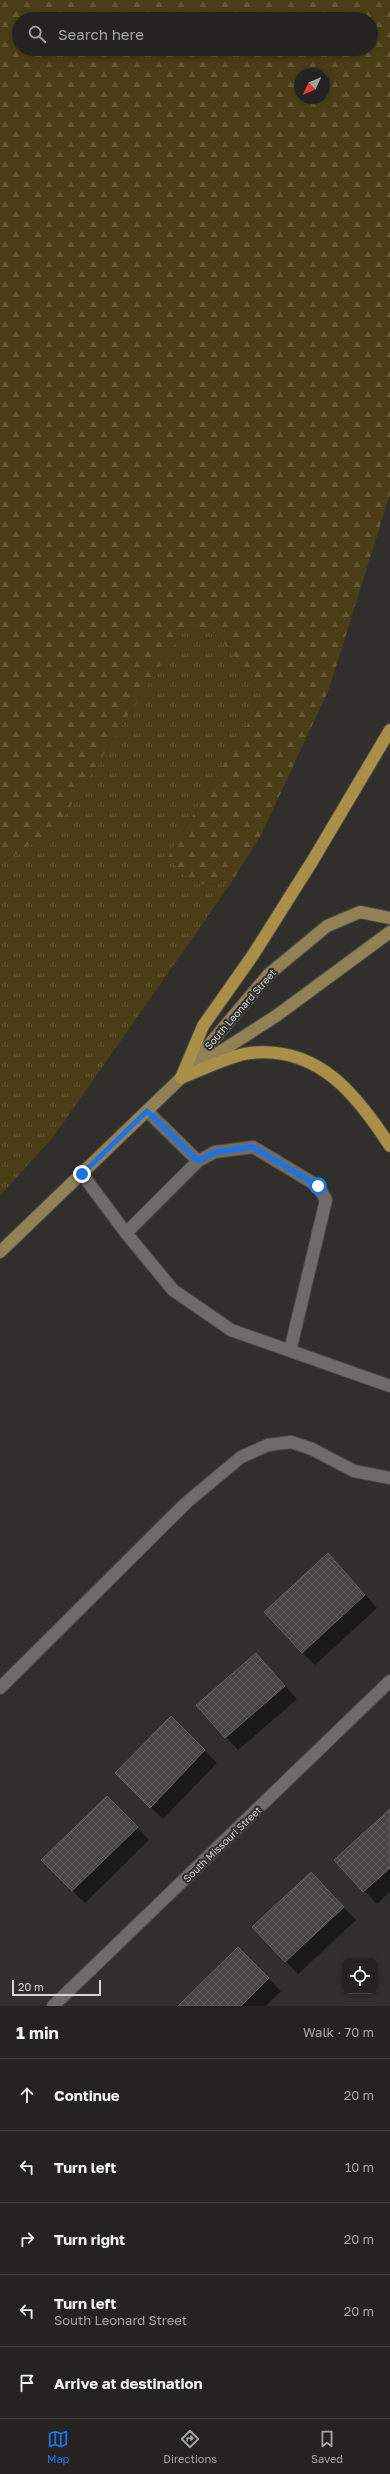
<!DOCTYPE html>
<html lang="en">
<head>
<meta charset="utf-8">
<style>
  :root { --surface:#242321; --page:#302f2e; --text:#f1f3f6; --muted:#a3a4a5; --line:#41403f; --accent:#1a73e8 }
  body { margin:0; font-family:"Golos Text",sans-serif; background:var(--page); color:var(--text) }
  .controls { position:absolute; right:12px; bottom:12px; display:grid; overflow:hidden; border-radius:8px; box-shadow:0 2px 6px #0003 }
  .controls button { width:36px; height:36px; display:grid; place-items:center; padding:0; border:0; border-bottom:1px solid var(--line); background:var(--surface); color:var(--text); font:20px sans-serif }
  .compass { position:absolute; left:294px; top:68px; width:36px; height:36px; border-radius:50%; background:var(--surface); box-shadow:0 2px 6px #0003; rotate:226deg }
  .scale { position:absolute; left:12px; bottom:10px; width:89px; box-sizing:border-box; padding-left:4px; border:2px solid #d6d5d3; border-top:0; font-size:11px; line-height:14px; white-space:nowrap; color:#d6d5d3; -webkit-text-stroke:3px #302f2c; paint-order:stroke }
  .stop { position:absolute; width:12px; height:12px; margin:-9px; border:3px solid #1a73e8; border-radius:50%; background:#fff }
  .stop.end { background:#1a73e8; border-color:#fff; box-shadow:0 1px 4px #0008 }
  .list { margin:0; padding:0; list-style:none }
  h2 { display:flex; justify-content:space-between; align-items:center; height:52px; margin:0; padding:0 16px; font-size:17px }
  h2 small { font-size:13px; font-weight:400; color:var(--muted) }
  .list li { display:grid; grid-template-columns:26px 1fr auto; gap:12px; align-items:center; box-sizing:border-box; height:72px; padding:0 16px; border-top:1px solid var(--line) }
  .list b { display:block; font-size:15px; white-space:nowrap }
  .list p { margin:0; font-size:13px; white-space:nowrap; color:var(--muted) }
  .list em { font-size:13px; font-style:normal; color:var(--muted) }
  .icon { flex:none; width:22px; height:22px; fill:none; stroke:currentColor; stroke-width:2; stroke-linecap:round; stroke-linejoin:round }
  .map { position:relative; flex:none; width:390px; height:2006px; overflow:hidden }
  .search { position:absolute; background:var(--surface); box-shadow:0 2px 6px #0003; left:12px; right:12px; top:12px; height:44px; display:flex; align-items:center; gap:10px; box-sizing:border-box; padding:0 14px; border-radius:22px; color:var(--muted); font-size:15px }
  .sheet { height:412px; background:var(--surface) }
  nav { display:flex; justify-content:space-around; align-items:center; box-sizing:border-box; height:56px; border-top:1px solid var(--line); background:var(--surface); font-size:11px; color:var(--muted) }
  nav a { display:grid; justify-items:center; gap:2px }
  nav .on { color:var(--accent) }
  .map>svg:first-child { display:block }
</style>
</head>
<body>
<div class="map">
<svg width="390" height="2006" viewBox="0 0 390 2006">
  <defs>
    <pattern id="grass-tufts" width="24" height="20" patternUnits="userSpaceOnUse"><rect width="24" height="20" fill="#4b3d15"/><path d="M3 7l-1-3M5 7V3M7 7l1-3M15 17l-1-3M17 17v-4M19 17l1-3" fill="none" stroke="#645836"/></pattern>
    <pattern id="forest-firs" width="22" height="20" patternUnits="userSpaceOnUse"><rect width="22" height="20" fill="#4b3d15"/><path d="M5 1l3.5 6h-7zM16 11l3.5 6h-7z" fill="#645836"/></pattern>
    <pattern id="building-cross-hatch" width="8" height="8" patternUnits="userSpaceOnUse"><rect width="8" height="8" fill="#454441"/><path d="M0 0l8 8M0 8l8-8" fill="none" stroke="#5f5e5c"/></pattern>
  </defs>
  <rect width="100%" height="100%" fill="#302f2c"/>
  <path fill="url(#grass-tufts)" d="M184,628L216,633L265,696L168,857L192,884L231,883L54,1136L0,1196V864L56,829Z"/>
  <path fill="url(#forest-firs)" fill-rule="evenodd" d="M0,0H390V494L329,689L261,835L231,883L192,884L168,857L265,696L216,633L184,628L56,829L0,864ZM19,19H371V49H19ZM300,74H324V98H300Z"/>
  <path fill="#0007" d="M340,1567L377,1608L315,1665L302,1652Z
    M256,1654L297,1699L238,1750L197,1705Z
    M171,1717L217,1763L163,1819L116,1773Z
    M120,1809L149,1840L85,1903L42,1860Z
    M390,1810V1892L377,1904L335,1860Z
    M324,1886L356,1920L298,1974L254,1927Z
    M238,1948L281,1991L266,2006H180Z"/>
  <path fill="url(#building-cross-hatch)" stroke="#62615e" d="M328,1553L365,1595L302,1653L264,1612Z
    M256,1653L285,1686L225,1738L196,1705Z
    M171,1716L205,1750L150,1808L115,1773Z
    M107,1796L138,1827L72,1891L41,1860Z
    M390,1809V1868L363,1892L334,1860Z
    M311,1872L344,1907L285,1962L252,1927Z
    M238,1947L269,1978L241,2006H178Z"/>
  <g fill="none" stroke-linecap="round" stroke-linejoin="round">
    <g stroke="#4d4c49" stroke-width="14">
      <path id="minor" d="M147,1111L198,1161
        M82,1174L126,1233L173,1290L231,1330L390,1386
        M126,1233L198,1161L215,1152L253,1147L318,1186L326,1200L290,1351
        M0,1688L186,1503L241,1457L268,1445L291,1442L312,1449L354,1471L390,1478
        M53,2006L390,1681"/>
    </g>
    <g stroke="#4d4c49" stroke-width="14">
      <path id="major" d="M195,1068L276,1016L390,932
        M0,1252L181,1078L269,974L327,926L360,912L390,918"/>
    </g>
    <g stroke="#4d4c49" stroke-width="14">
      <path id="highway" d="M181,1078L203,1026L253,955L313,860L390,730
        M181,1078C199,1071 231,1055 250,1053C318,1045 357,1095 390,1146"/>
    </g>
    <use href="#minor" stroke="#6e6c69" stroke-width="12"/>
    <use href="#major" stroke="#928155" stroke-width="12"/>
    <use href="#highway" stroke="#aa8f48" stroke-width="12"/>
  </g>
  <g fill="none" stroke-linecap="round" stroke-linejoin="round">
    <path stroke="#1a73e8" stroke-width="5" d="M82,1174L147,1111L198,1161L215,1152L253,1147L318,1186"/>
  </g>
  <g text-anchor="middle" stroke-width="4" stroke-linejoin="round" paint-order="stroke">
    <g font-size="10" fill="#d6d5d3" stroke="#302f2c">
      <text transform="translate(240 1009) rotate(-49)" y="4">South Leonard Street</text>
      <text transform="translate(222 1844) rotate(-44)" y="4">South Missouri Street</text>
    </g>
  </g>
</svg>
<div class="controls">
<button><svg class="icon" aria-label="locate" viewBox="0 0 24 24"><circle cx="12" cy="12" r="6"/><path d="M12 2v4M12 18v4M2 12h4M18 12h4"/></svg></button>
</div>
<svg class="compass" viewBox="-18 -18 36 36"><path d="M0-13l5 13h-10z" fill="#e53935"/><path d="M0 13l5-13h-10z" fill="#a3a4a5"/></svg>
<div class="scale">20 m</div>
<div class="stop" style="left:318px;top:1186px"></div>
<div class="stop end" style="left:82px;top:1174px"></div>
<div class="search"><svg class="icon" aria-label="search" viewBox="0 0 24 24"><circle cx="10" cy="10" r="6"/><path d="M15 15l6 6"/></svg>Search here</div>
</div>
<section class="sheet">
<h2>1 min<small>Walk · 70 m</small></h2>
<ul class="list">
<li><svg class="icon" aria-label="ahead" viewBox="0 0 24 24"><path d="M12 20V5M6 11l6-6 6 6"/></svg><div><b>Continue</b></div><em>20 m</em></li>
<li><svg class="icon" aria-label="left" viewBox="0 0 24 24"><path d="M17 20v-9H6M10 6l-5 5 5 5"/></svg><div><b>Turn left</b></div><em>10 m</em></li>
<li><svg class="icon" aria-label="right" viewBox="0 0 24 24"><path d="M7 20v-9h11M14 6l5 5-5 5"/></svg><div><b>Turn right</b></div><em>20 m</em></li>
<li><svg class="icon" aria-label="left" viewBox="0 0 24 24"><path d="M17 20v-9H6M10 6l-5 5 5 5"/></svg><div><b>Turn left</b><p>South Leonard Street</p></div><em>20 m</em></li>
<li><svg class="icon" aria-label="arrive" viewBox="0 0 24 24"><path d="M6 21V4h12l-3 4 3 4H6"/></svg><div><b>Arrive at destination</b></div></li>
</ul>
</section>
<nav>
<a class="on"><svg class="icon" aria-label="map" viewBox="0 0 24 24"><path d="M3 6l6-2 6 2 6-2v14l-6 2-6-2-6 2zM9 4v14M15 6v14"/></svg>Map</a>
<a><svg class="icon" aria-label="directions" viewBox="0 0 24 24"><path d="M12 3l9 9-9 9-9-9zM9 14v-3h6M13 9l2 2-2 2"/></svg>Directions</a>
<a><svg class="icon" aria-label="saved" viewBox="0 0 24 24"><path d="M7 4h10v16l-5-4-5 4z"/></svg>Saved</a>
</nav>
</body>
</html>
